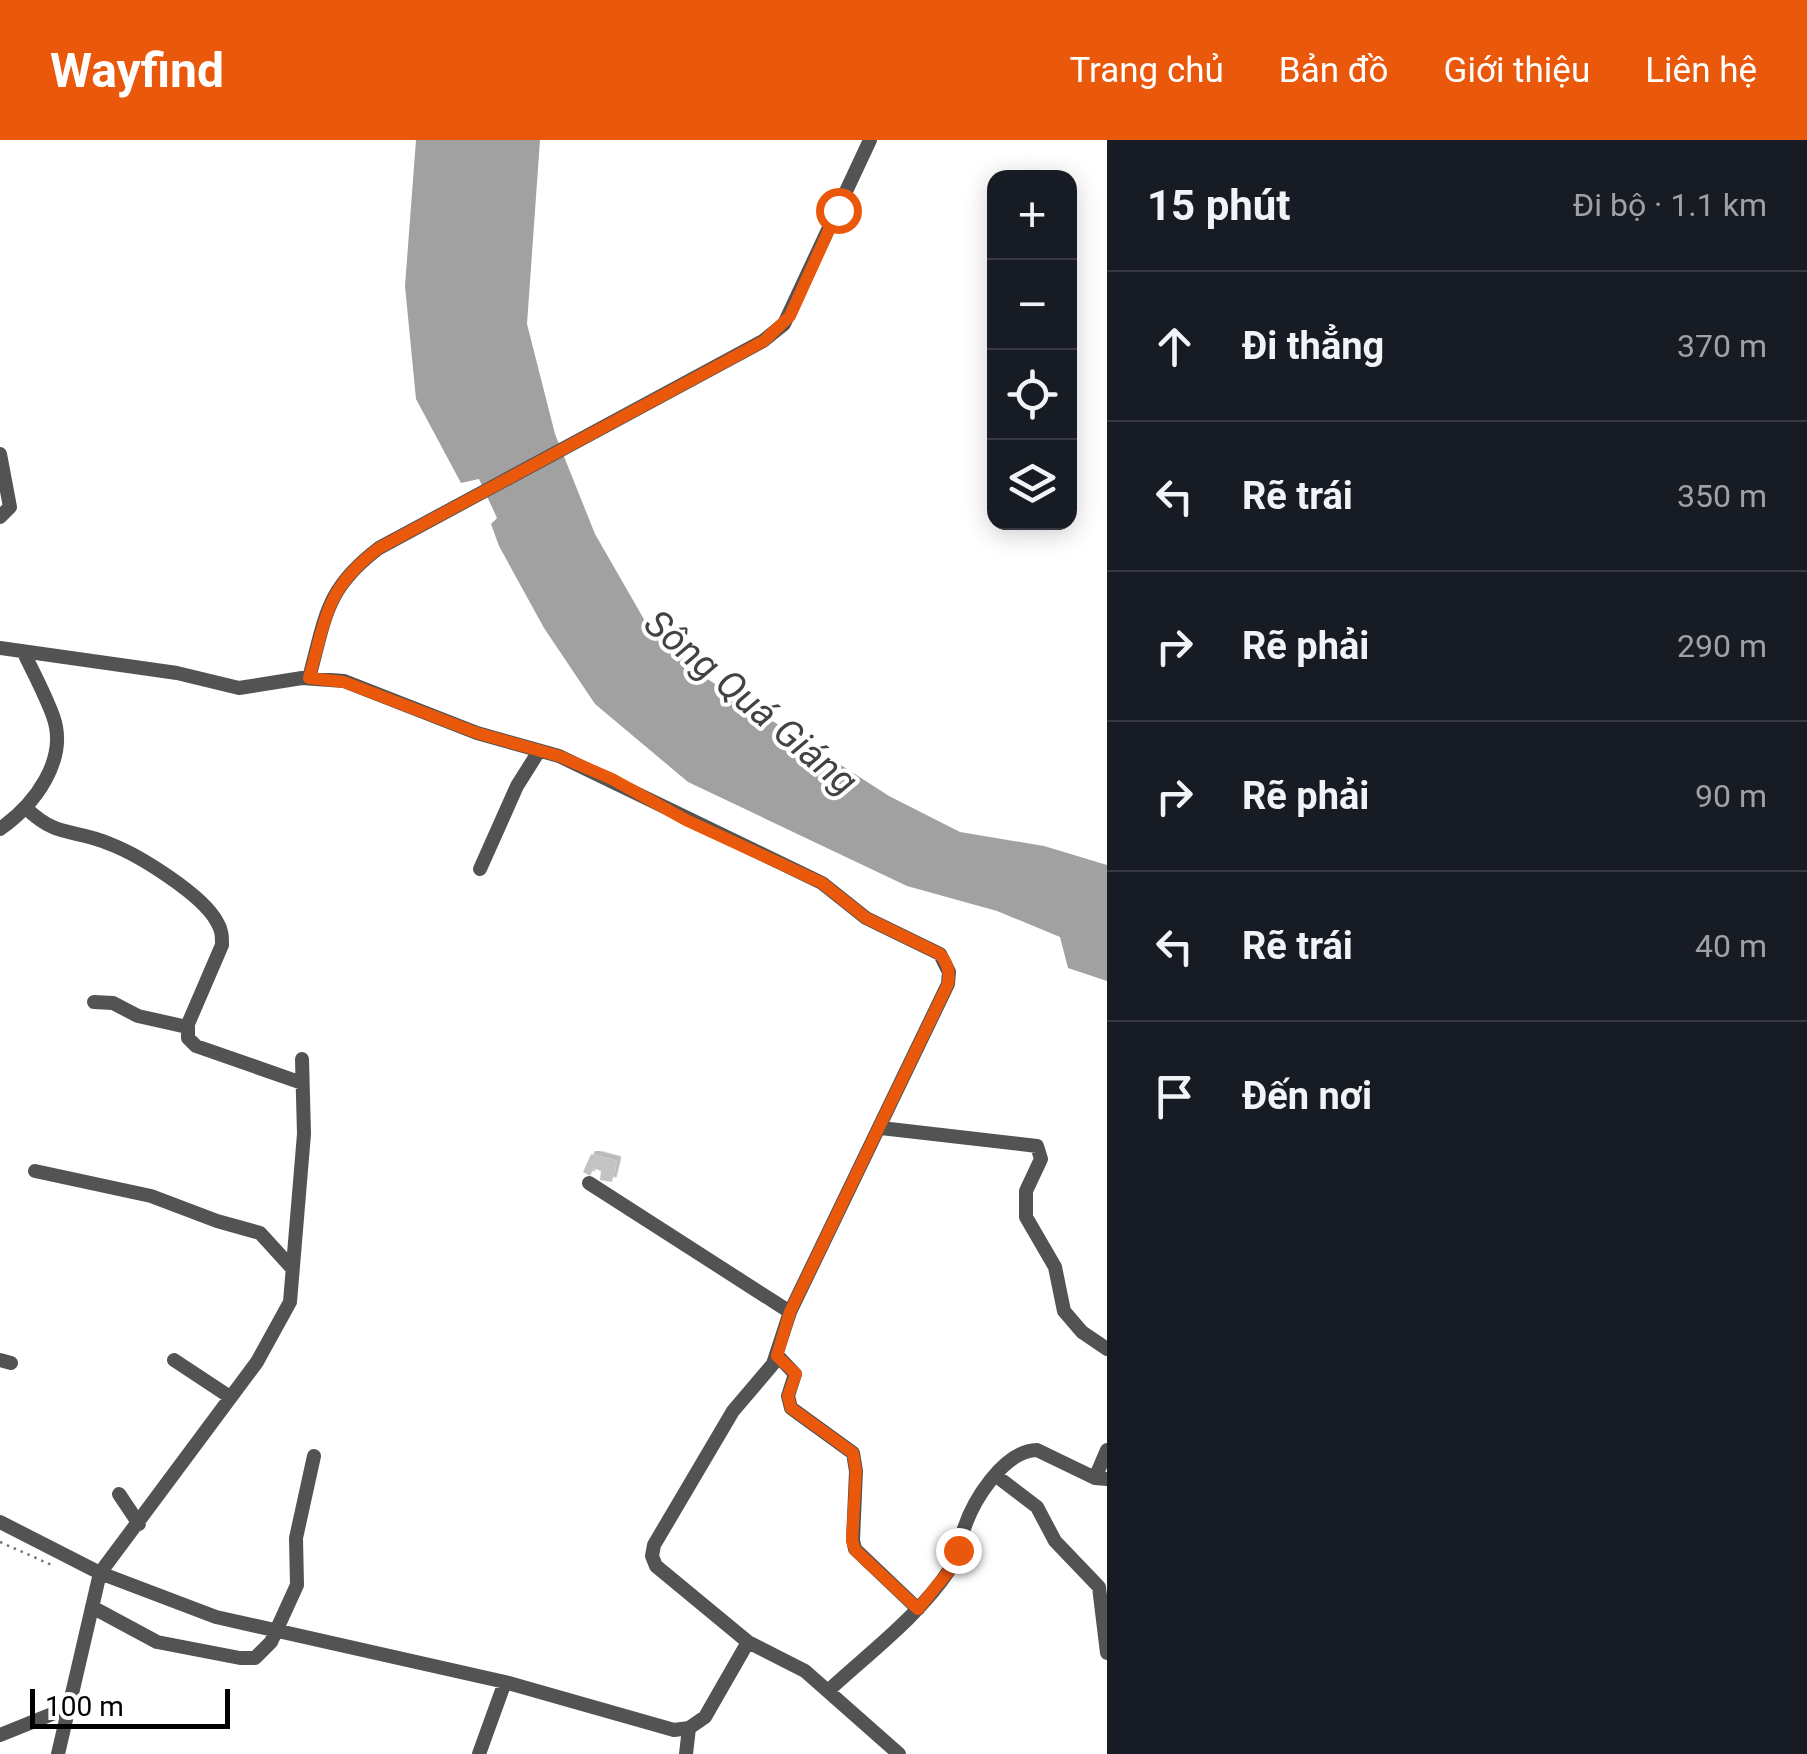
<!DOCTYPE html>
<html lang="vi">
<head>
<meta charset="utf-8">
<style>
  :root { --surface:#171b24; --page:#20242c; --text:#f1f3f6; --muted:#9ea1a6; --line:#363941; --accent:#ea580c }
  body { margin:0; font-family:Roboto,sans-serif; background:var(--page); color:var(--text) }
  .controls { position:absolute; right:30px; top:30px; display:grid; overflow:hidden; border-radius:20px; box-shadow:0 5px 25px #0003 }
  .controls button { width:90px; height:90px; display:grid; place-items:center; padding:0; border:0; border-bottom:2px solid var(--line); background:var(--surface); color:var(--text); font:50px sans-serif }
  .scale { position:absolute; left:30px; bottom:25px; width:200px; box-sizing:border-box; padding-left:10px; border:5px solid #000; border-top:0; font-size:28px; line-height:35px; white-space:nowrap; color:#000; -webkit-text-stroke:8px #fff; paint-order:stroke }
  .stop { position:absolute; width:30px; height:30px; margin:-22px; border:8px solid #ea580c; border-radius:50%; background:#fff }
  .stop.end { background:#ea580c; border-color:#fff; box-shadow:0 2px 10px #0008 }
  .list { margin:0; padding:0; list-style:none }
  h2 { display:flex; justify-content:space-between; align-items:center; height:130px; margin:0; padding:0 40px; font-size:42px }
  h2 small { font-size:32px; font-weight:400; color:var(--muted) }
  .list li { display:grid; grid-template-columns:65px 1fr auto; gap:30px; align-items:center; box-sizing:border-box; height:150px; padding:0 40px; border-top:2px solid var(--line) }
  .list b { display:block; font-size:38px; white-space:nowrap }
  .list em { font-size:32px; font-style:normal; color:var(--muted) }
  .icon { flex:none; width:55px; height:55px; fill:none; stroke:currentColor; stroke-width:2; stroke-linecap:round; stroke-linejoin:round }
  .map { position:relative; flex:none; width:1107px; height:1614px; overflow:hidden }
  header { display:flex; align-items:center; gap:60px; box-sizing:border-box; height:140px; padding:0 50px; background:var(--accent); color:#fff }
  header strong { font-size:48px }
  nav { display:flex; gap:55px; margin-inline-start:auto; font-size:35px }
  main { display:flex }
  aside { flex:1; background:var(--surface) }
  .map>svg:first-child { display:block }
</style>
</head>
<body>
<header>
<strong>Wayfind</strong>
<nav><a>Trang chủ</a><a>Bản đồ</a><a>Giới thiệu</a><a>Liên hệ</a></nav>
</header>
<main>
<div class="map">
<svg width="1107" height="1614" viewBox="0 0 1107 1614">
  <defs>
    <filter id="shadow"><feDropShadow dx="4.5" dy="-4.5" stdDeviation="0" flood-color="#0004"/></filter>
  </defs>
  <rect width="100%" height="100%" fill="#fff"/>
  <path fill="#a1a1a1" d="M416,0H540L527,184L555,294L595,394L649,488L709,540L889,656L960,692L1044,706L1107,725V841L1068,828L1060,797L997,771L907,746L688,642L595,564L544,488L499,406L491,384L497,378L479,339L461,343L416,259L405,146Z"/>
  <path fill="#c3c3c3" filter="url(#shadow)" d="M591,1014L617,1021L612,1042L600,1040L601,1031L594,1028L590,1036L583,1032Z"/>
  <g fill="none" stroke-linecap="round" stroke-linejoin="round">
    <path stroke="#757575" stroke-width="2.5" stroke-dasharray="2.5 5" stroke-linecap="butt" d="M0,1402L54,1426"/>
    <path stroke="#535353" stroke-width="14" d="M0,314L10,367L0,377
      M0,508L177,533L239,548L302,538L344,541L477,593L559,616L822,743L866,778L940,814L949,832L948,844L790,1172L773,1224L733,1271L654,1405L652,1416L656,1426L748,1502L805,1531L899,1614
      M309,538C326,476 325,449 379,408L763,201L784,184L870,0
      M26,668C58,699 73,688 110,704C139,715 203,755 217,782C222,790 222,796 222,805L188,884V898L196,906L302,943
      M0,689C34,665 69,620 53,576C45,554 33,532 23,511
      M480,729L517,646L539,611
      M94,862L113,863L138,876L187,887
      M881,988L1037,1006L1041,1019L1026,1051V1077L1055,1127L1064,1171L1082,1192L1107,1209
      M35,1031L151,1056L217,1081L260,1093L291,1127
      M589,1043L790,1172
      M777,1215L795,1234L788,1256L791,1268L853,1313L856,1331L853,1400L855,1409L918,1469
      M0,1220L11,1223
      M174,1220L230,1257
      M995,1335L1037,1367L1055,1401L1099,1447L1107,1513
      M1095,1338L1107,1310
      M119,1354L139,1384
      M0,1382L100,1433L216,1477L505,1542L674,1590L689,1588L705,1577L748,1502
      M92,1467L157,1502L240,1518H255L271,1502L297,1445L296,1398L314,1316
      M828,1551C869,1513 919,1476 950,1429C957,1417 959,1405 963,1392C972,1362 1003,1311 1037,1310L1095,1338L1107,1339
      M0,1595L67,1568
      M58,1614L100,1433L257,1222L290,1162L304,994L302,919
      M479,1614L505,1542
      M686,1614L689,1588"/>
  </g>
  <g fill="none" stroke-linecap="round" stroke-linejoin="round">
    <path stroke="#ea580c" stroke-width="12" d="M838,70L790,176L764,201L379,408C325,449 327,476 309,538L344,542L477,593L559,616L612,639L686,680L822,743L866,778L940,814C948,824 950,831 948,844L790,1172L777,1216L796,1234L788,1256L791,1268L853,1313L856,1331L852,1400L855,1410L918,1469L948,1432L958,1410"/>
  </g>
  <g text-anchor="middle" stroke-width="8" stroke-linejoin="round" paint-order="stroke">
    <g font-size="38" font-style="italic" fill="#424242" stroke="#fff">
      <text transform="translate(751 562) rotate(40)" y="13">Sông Quá Giáng</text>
    </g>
  </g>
</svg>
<div class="controls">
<button>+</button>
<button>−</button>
<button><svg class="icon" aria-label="locate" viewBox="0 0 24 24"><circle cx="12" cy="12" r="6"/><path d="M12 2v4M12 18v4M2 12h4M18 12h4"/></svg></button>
<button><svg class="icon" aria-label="layers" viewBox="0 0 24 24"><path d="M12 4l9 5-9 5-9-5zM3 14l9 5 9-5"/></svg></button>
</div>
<div class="scale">100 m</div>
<div class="stop" style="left:838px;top:70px"></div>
<div class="stop end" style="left:958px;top:1410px"></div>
</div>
<aside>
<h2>15 phút<small>Đi bộ · 1.1 km</small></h2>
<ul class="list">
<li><svg class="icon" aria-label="ahead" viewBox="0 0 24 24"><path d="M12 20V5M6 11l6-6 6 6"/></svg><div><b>Đi thẳng</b></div><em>370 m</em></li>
<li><svg class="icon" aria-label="left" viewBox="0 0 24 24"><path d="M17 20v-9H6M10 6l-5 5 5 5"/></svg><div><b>Rẽ trái</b></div><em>350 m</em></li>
<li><svg class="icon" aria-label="right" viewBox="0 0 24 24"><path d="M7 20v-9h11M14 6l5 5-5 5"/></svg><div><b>Rẽ phải</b></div><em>290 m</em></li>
<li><svg class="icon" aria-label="right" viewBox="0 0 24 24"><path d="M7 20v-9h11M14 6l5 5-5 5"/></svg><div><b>Rẽ phải</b></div><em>90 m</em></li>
<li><svg class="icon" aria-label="left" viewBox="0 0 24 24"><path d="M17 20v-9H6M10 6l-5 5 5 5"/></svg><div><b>Rẽ trái</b></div><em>40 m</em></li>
<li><svg class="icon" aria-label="arrive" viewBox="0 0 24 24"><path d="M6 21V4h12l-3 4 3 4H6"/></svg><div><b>Đến nơi</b></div></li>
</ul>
</aside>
</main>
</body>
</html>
